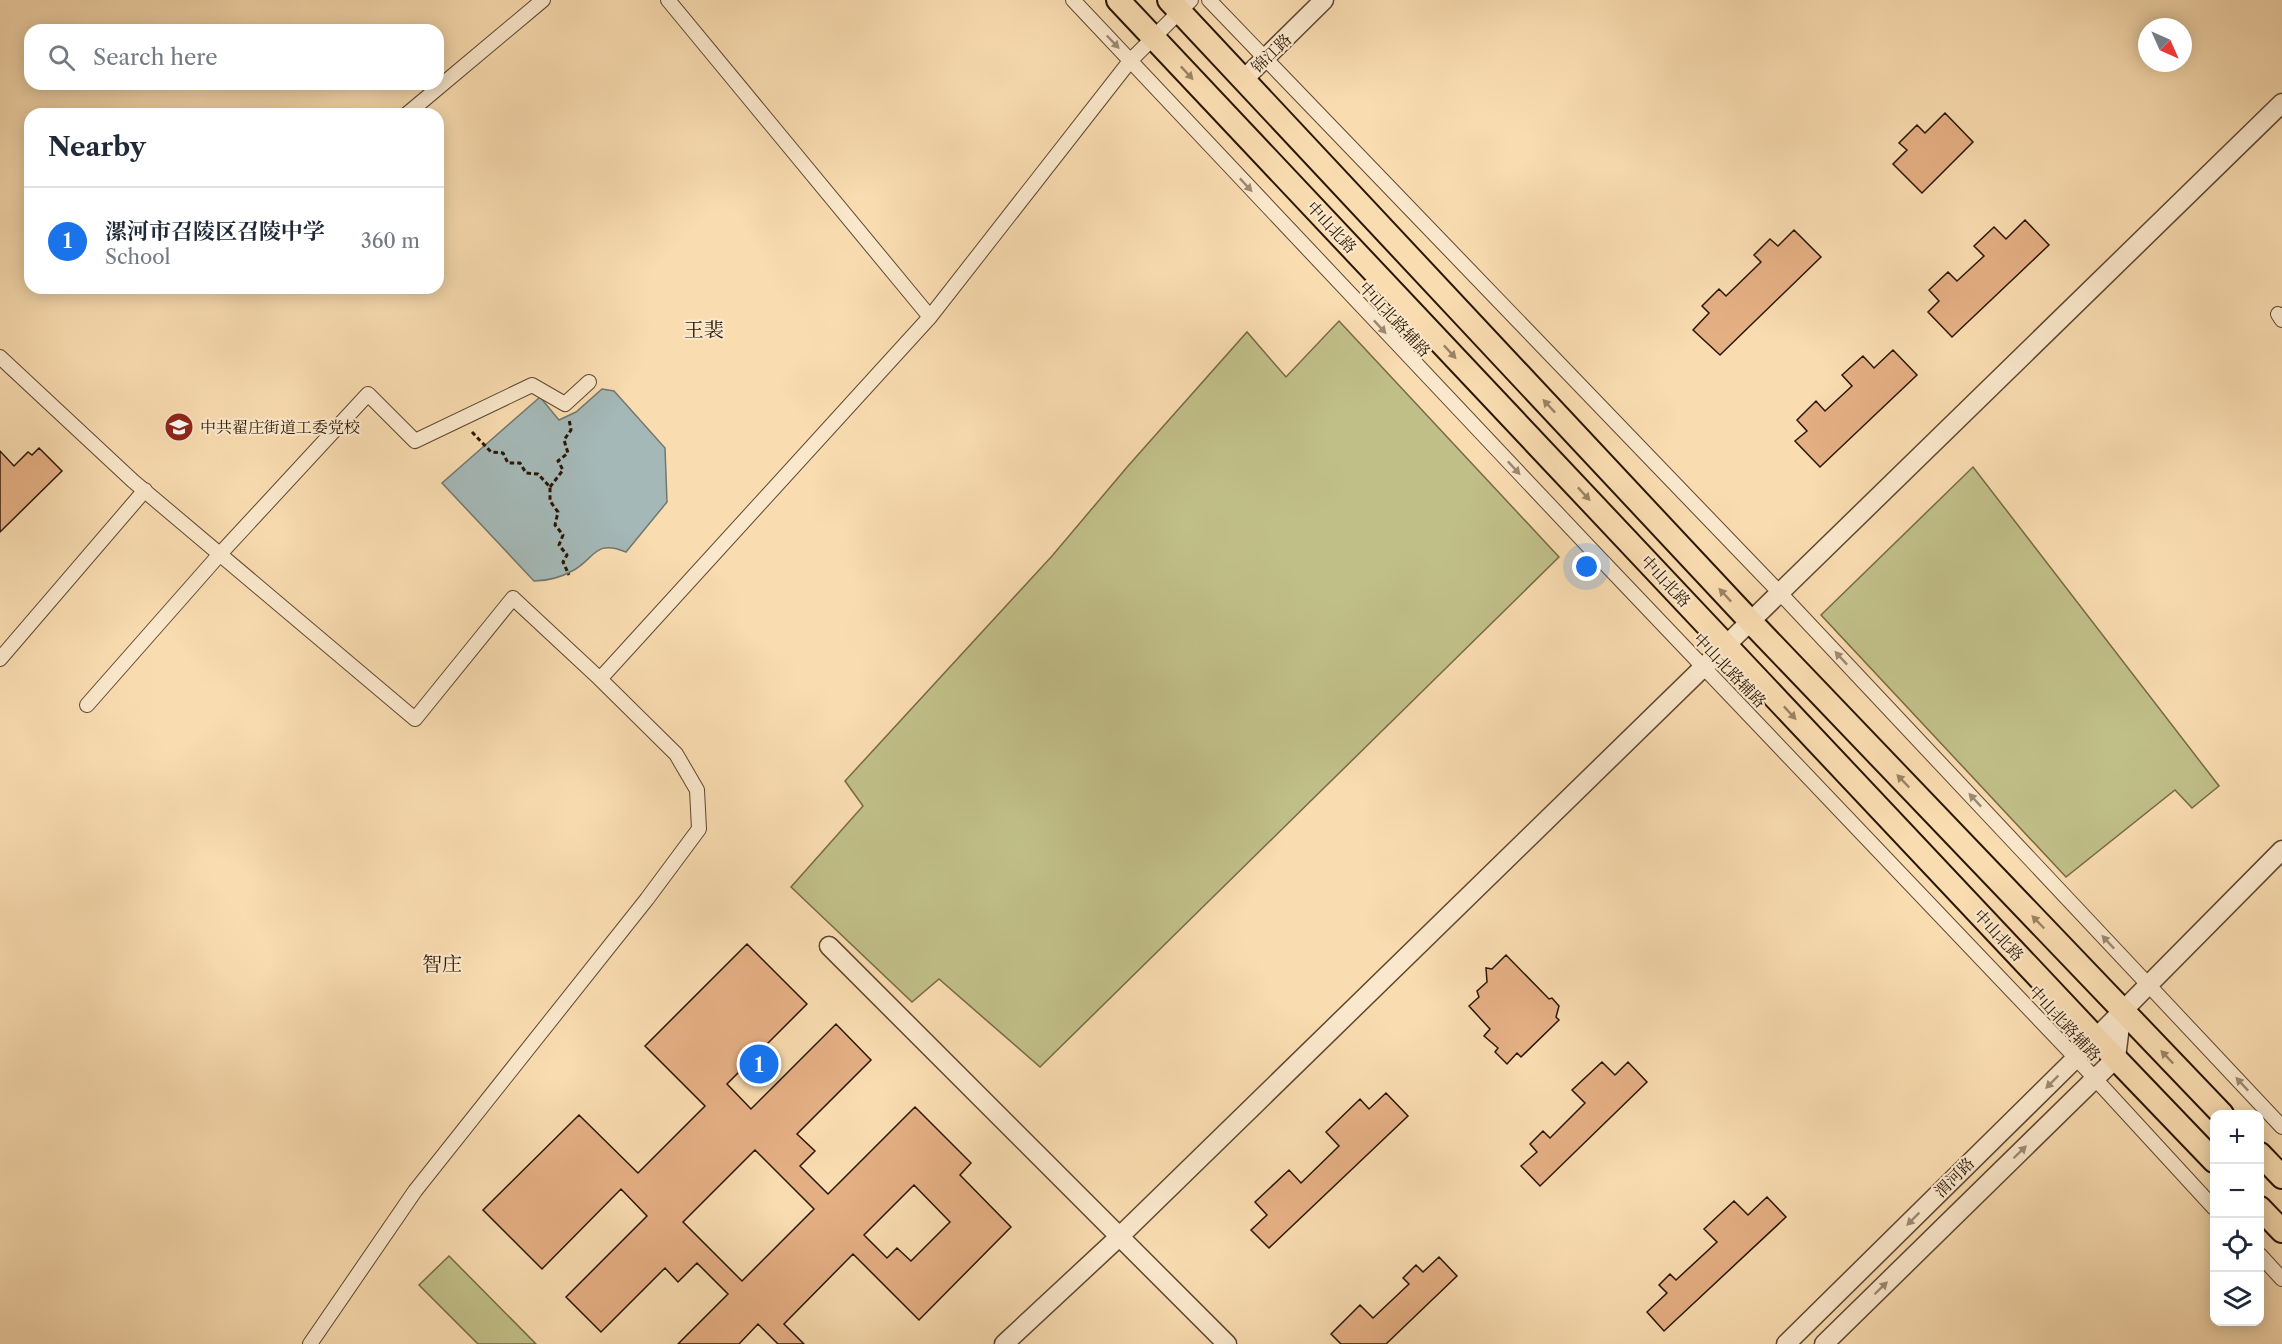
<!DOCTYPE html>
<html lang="en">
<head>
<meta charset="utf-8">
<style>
  :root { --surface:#fff; --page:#f6f6f7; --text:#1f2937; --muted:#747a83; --line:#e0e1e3; --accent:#1a73e8 }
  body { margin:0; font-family:"Libre Caslon Text","Noto Serif SC",serif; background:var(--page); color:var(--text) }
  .controls { position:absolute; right:18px; bottom:18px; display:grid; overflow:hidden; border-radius:12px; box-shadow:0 3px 15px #0003 }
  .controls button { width:54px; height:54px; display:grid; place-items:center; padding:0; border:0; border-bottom:2px solid var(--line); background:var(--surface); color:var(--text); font:30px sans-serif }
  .compass { position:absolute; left:2138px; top:18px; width:54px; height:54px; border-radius:50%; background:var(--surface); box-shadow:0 3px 15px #0003; rotate:135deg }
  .you { position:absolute; left:1587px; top:567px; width:21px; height:21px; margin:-15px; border:4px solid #fff; border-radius:50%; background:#1a73e8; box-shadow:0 0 0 9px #1a73e833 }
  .badge { display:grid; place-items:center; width:39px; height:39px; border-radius:50%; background:var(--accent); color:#fff; font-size:20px; font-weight:700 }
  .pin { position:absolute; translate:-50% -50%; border:3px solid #fff; box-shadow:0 2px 6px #0006 }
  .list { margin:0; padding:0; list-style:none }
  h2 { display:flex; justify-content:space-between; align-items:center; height:78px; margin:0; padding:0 24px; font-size:26px }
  h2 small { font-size:20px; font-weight:400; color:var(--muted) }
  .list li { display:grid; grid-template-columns:39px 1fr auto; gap:18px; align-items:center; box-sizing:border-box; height:108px; padding:0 24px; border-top:2px solid var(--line) }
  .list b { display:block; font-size:22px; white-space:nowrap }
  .list p { margin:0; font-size:20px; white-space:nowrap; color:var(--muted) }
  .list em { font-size:20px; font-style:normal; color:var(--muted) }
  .icon { flex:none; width:33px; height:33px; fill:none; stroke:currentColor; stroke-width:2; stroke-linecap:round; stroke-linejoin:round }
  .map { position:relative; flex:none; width:2282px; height:1344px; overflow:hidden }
  .search { position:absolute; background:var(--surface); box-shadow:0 3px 15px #0003; left:24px; top:24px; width:420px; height:66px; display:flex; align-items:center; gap:15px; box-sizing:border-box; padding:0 21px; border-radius:18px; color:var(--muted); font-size:22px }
  .panel { position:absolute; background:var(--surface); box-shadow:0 3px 15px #0003; left:24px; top:108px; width:420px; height:186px; border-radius:18px }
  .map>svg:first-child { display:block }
</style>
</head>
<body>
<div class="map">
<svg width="2282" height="1344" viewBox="0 0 2282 1344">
  <rect width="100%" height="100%" fill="#f9dcb0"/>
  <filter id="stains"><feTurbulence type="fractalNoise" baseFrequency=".00333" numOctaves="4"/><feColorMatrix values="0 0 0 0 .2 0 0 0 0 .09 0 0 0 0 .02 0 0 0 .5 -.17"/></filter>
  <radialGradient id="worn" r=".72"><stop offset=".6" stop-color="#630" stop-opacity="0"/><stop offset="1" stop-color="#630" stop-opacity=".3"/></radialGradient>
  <path fill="#c1bf88" stroke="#766a46" stroke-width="1.5" d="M1339,321L1559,557L1040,1067L939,979L912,1002L791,887L863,806L845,781L1052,556L1128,466L1247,332L1286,377Z
    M1973,467L2219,786L2192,808L2175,790L2066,877L1821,615Z
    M449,1256L536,1344H478L419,1285Z"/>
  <path fill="#a4b8b7" stroke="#737770" stroke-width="1.5" d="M602,389L614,391L665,448L667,502L626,552C595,539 595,558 574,570C560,578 549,581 534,581L442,483L540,397L559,420L576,412Z"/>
  <path fill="#e5af84" stroke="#2a1605" stroke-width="1.5" fill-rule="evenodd" d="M1945,113L1973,142L1922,193L1893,164L1907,150L1899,143L1917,125L1925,133Z
    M2025,220L2049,245L1952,337L1928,312L1939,301L1929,290L1948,272L1957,281L1984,256L1974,246L1994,227L2006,239Z
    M1794,230L1821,257L1720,355L1693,330L1709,313L1702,306L1719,289L1726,296L1761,262L1754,255L1770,239L1778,246Z
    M1893,350L1917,375L1820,467L1795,441L1807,431L1797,420L1816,401L1825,411L1852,386L1842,375L1863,356L1874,368Z
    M39,448L62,471L0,532V451L14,466L28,452L32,455Z
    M747,944L807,1004L727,1084L751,1109L836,1024L871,1060L797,1134L815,1151L800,1166L828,1194L915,1107L971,1163L960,1175L1011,1227L919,1320L853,1254L784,1324L804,1344H778L758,1324L739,1344H678L728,1294L697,1263L678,1282L665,1268L601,1332L566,1297L647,1216L621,1189L542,1269L483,1210L579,1115L638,1173L705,1106L645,1046ZM755,1150L814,1209L742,1281L683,1222ZM914,1185L950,1222L911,1261L897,1248L887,1258L864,1235Z
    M1506,955L1549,999L1552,998L1559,1006L1556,1017L1559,1020L1521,1057L1517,1053L1507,1064L1495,1052L1498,1048L1484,1036L1490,1029L1469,1006L1479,997L1477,991L1487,982L1486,968L1492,969Z
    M1602,1062L1615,1075L1628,1062L1647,1082L1540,1186L1521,1166L1537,1152L1530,1144L1543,1131L1550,1138L1585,1103L1572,1090Z
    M1386,1093L1408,1116L1269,1248L1251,1230L1267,1215L1255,1202L1289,1170L1301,1183L1339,1146L1326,1132L1360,1099L1369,1109Z
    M1767,1197L1786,1217L1664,1331L1647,1312L1667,1293L1659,1285L1670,1274L1676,1280L1717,1242L1704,1229L1734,1201L1748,1215Z
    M1439,1257L1457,1276L1386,1344H1341L1331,1334L1360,1305L1373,1318L1409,1284L1403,1278L1416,1265L1423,1272Z"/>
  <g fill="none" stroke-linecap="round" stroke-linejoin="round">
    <g stroke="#5e4830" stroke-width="16">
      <path id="minor" d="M668,0L930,317
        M1073,0L1589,547L2076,1058L2214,1208
        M1209,0L1780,593L2282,1127
        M407,114L543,0
        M2278,314L2282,320
        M0,357L133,481L415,719L513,598L600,679L930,317L1130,61L1191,0
        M0,659L145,490
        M87,705L220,554L368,394L415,441L532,385L565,404L589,382
        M2260,1255L2282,1279
        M310,1344L415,1191L647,899L699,829L697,790L676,754L600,679"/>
    </g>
    <g stroke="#5e4830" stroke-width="21">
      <path id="tertiary" d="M1243,80L1324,0
        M829,946L1227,1344
        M1004,1344L1119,1237L2282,103
        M1786,1344L2076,1058L2282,850
        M1824,1344L2116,1058L2122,1010"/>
    </g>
    <g stroke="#2a1605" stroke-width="26">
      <path id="primary" d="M1118,0L2095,1037L2214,1161
        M1169,0L1751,622L2222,1114
        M2260,1154L2282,1177
        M2260,1208L2282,1231"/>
    </g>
    <path stroke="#2a1605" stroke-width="3" stroke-dasharray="4.5 3" stroke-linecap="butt" d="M472,432L491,452L503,453L508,463H520L526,473L538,474L550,487V501L558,512L555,525L563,535L559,545L567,555L563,562L569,575
      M550,487L563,470L558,461L568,453L564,440L571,430L569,419"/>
    <use href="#minor" stroke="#fbe8cc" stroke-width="14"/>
    <use href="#tertiary" stroke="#fbe8cc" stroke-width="18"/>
    <use href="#primary" stroke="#f9dcb0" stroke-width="22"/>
  </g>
  <defs><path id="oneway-solid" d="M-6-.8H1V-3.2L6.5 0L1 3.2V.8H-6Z" transform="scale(1.5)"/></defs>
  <g fill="#9d8a72">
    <use href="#oneway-solid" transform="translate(1113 42) rotate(46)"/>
    <use href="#oneway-solid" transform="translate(1246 185) rotate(47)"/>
    <use href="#oneway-solid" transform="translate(1380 327) rotate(47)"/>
    <use href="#oneway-solid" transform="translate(1514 468) rotate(47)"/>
    <use href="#oneway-solid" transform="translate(1841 658) rotate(-133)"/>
    <use href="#oneway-solid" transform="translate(1975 800) rotate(-133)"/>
    <use href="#oneway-solid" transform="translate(2108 942) rotate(-133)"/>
    <use href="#oneway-solid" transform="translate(2052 1082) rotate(135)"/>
    <use href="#oneway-solid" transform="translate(2242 1084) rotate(-133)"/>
    <use href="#oneway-solid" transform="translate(2020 1152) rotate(-44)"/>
    <use href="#oneway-solid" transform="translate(1913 1219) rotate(135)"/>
    <use href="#oneway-solid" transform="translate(1881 1288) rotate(-44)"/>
  </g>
  <g fill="#9c8363">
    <use href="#oneway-solid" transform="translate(1187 73) rotate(47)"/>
    <use href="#oneway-solid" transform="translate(1450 352) rotate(47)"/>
    <use href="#oneway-solid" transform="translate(1549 406) rotate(-133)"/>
    <use href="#oneway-solid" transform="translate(1584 494) rotate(47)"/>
    <use href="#oneway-solid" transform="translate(1725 595) rotate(-133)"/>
    <use href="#oneway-solid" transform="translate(1790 713) rotate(47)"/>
    <use href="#oneway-solid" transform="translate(1903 781) rotate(-134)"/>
    <use href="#oneway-solid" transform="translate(2038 922) rotate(-134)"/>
    <use href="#oneway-solid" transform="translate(2167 1057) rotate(-134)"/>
  </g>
  <defs>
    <g id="school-disc" transform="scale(1.5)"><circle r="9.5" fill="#8f2418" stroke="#fbe8cc"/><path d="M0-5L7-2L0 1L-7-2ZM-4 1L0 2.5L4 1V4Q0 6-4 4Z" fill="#fff"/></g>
  </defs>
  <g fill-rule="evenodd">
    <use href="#school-disc" x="179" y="427"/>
  </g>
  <g text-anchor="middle" stroke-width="4.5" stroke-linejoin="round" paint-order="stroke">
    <g font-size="16" fill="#2a1605" stroke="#fbe8cc">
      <text transform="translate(1271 53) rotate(-44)" y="6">锦江路</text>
      <text transform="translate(1332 227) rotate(47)" y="6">中山北路</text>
      <text transform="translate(1395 319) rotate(47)" y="6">中山北路辅路</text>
      <text transform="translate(1666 581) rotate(47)" y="6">中山北路</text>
      <text transform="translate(1730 670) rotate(46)" y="6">中山北路辅路</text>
      <text transform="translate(1999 935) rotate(47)" y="6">中山北路</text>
      <text transform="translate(2065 1023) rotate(47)" y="6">中山北路辅路</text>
      <text transform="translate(1954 1177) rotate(-45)" y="6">渭河路</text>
    </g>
    <g font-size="16" fill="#2a1605" stroke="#fbe8cc" text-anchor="start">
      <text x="200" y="433">中共翟庄街道工委党校</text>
    </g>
    <g font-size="20" fill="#2a1605" stroke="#fbe8cc">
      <text x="704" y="337">王裴</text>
      <text x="442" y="971">智庄</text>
    </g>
  </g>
  <rect width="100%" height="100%" filter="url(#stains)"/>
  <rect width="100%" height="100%" fill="url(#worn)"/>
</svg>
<div class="controls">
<button>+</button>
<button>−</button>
<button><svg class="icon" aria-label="locate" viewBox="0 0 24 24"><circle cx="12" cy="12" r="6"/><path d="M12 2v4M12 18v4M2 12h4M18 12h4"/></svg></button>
<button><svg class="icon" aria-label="layers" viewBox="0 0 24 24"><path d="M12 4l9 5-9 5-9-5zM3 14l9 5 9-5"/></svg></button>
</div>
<svg class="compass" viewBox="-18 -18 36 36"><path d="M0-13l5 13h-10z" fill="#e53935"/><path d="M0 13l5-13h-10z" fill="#747a83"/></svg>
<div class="you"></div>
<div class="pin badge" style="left:759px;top:1064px">1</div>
<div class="search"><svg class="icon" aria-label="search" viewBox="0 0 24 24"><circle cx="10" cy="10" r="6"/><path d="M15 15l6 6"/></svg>Search here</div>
<section class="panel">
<h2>Nearby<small></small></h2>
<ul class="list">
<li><span class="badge">1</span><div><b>漯河市召陵区召陵中学</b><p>School</p></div><em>360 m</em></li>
</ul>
</section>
</div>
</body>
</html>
